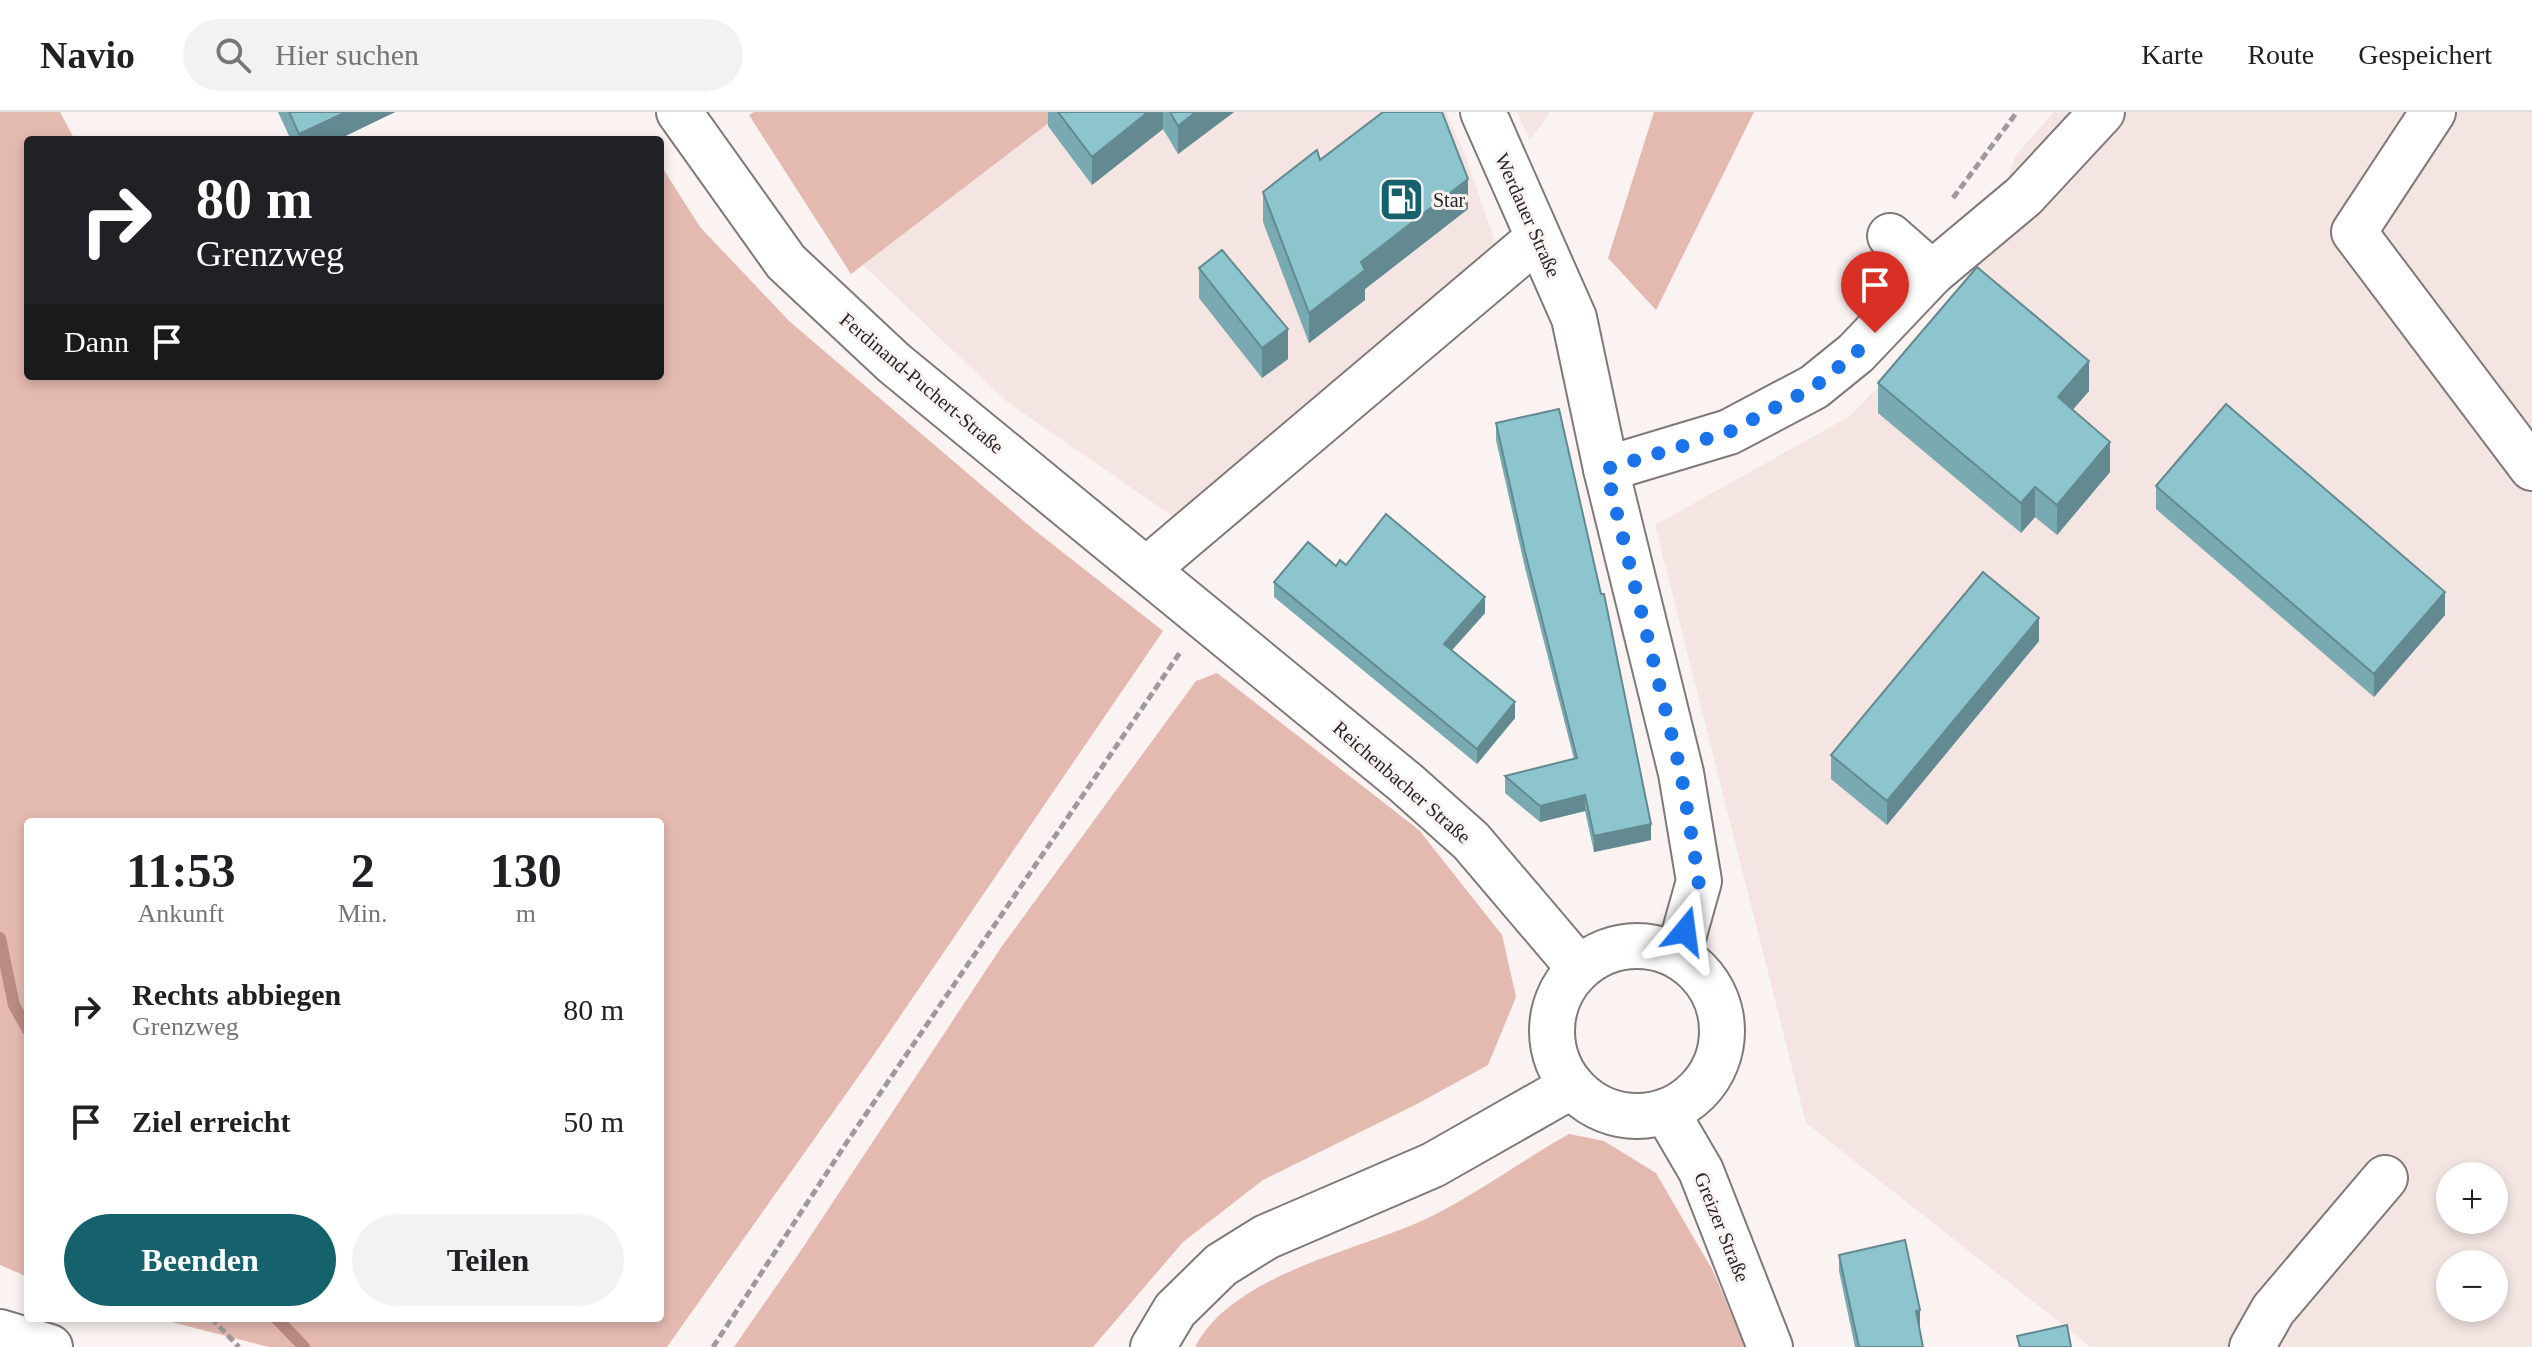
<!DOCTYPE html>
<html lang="de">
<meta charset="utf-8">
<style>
:root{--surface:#fff;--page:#f2f2f2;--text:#202124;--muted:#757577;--line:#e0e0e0;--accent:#15626d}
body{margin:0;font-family:Georgia,serif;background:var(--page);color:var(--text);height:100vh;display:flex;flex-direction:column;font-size:30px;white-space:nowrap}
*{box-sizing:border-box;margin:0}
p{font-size:26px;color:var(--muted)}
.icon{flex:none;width:44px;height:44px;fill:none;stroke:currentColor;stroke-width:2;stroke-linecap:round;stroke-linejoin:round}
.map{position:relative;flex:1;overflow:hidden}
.side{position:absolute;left:24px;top:706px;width:640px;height:504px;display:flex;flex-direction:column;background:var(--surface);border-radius:8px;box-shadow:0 4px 12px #0003}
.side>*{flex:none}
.hud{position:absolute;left:24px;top:24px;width:640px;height:244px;border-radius:8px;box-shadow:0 4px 12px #0003;background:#202124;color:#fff;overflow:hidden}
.controls{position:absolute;left:2436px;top:1050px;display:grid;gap:16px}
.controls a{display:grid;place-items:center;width:72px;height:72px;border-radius:50%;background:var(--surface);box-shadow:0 4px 12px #0003;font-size:40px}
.pin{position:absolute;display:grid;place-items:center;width:68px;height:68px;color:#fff;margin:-82px -34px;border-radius:50% 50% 50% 0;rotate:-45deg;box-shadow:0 0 8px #0007}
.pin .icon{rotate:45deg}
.me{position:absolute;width:88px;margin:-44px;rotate:16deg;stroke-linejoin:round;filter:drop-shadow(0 0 6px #0008)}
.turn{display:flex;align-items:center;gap:28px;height:168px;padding:0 40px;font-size:36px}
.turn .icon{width:104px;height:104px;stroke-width:2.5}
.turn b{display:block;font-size:56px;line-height:68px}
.then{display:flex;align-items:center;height:76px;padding:0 40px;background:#0003;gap:16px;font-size:30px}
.eta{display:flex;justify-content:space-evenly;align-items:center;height:136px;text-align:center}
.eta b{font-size:48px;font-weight:800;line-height:56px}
.cta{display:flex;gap:16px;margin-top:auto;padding:16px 40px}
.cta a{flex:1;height:92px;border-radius:48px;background:var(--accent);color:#fff;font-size:32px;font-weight:800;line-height:92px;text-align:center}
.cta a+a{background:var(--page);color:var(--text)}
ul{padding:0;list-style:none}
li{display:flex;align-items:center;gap:24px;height:112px;padding:0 40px}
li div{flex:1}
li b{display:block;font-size:30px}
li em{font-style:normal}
header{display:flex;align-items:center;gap:48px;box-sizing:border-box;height:112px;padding:0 40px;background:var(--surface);border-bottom:2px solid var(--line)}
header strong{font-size:38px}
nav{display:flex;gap:44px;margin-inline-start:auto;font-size:28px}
.search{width:560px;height:72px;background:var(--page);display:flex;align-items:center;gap:20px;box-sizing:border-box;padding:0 28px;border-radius:44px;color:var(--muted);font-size:30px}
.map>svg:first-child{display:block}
.built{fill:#f4e5e2;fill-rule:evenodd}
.green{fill:#e4b9b0}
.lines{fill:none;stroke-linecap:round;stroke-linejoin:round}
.stream{stroke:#b98b81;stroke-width:12}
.minor-casing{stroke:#7f7978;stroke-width:48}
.major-casing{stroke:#7f7978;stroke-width:48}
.path{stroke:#9f9a9a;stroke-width:5;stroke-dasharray:8 4;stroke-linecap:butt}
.minor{stroke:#fff;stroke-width:44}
.major{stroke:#fff;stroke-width:44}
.wall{fill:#79a9b1}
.shaded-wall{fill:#638a90}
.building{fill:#8dc5ce;stroke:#638a90;stroke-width:2}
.route{stroke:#1a73e8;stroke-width:14;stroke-dasharray:0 25.2}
.labels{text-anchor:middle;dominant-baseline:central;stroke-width:6;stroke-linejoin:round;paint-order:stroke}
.poi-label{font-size:20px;fill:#2a2727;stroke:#faf3f2;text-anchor:start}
.street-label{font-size:20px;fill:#2a2727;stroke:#faf3f2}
</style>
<header>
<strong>Navio</strong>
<div class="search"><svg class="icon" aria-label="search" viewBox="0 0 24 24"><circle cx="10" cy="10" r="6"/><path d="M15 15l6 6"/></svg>Hier suchen</div>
<nav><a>Karte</a><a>Route</a><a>Gespeichert</a></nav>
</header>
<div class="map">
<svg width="2532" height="1235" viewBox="0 0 2532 1235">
<rect width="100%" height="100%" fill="#faf3f2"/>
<g class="built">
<path d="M 1063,0 L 1446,0 L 1464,40 L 1497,135 L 1175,406 L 1006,289 L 863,153 Z"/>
<path d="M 1517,0 L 1550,0 L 1530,28 Z"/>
<path d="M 2054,0 L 2532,0 L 2532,1235 L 2091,1235 L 1806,1011 L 1655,413 L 1850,304 L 1966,184 L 2016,43 ZM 2450,1064 L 2494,1064 L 2494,1108 L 2450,1108 ZM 2450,1152 L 2494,1152 L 2494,1196 L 2450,1196 Z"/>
</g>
<g class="green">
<path d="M 0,0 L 60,0 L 75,28 L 28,28 L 28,264 L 660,264 L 660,52 L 700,115 L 789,209 L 1033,417 L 1163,519 L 875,941 L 667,1235 L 269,1235 L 156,1206 L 660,1206 L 660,710 L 28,710 L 28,1165 L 0,1153 Z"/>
<path d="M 754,0 L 1063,0 L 851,162 L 749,3 Z"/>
<path d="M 1654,0 L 1754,0 L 1656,198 L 1608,146 Z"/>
<path d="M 1217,561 L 1419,718 L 1502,823 L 1516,885 L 1488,953 L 1417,992 L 1263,1068 L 1183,1130 L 1093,1235 L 734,1235 L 800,1140 L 1002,834 L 1196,569 Z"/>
<path d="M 1569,1022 L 1604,1029 L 1656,1061 L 1713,1159 L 1745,1235 L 1195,1235 C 1234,1160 1361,1139 1432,1104 C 1479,1080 1523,1048 1569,1022 Z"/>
</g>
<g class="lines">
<g class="stream">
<path d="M 0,826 L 14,893 L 28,918"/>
<path d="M 276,1206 L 304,1235"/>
</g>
<defs>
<g id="minor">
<path d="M 679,0 L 786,150 L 894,251 L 1406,671 L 1471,729 L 1579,856"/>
<path d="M 2433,0 L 2354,120 L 2532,356"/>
<path d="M 1890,124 L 1932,161"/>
<path d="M 1606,357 L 1729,320 L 1814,275 L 1856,241 L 1932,161 L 2024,84 L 2102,0"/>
<path d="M 1147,457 L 1538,126"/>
<path d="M 2252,1235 L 2273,1198 L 2385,1066"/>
</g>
<g id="major">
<path d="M 1483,0 L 1574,206 L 1606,357 L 1681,661 L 1699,769 L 1678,844"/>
<circle cx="1637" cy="919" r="85"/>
<path d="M 1666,999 L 1701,1059 L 1770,1235"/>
<path d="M 0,1220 L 50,1235"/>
<path d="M 1153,1235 L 1175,1198 L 1221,1153 L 1266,1125 L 1433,1053 L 1572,974"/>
</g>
</defs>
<use href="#minor" class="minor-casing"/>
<use href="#major" class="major-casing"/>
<g class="path">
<path d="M 1953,86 L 2017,0"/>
<path d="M 211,1206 L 239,1235"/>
<path d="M 713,1235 L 847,1030 L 1181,539"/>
</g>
<use href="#minor" class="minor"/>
<use href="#major" class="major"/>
</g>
<g class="wall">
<path d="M 278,0 L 395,0 L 337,28 L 291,28 Z"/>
<path d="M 1048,0 L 1234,0 L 1178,42 L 1163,17 L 1092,73 L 1048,14 Z"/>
<path d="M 1320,48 L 1468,97 L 1365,177 L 1365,188 L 1309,231 L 1263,110 L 1263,80 Z"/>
<path d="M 1199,156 L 1288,247 L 1262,266 L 1199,186 Z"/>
<path d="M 1878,271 L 2089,279 L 2072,298 L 2110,360 L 2057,423 L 2035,405 L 2021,421 L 1878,301 Z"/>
<path d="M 1496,311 L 1651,728 L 1594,740 L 1585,699 L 1540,710 L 1505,681 L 1505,664 L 1574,647 L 1525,456 L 1496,328 Z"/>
<path d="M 2156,374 L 2445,503 L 2374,585 L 2156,397 Z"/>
<path d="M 1346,453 L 1485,501 L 1452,538 L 1515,606 L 1477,652 L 1274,485 L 1274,470 L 1336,454 Z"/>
<path d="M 2039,529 L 1887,713 L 1831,667 L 1831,643 Z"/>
<path d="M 1839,1143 L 1920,1215 L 1919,1215 L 1923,1235 L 1855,1235 L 1839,1159 Z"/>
</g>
<g class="shaded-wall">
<path d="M 346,0 L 395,0 L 337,28 L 299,28 L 299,22 Z"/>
<path d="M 1148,0 L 1163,0 L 1163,17 L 1092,73 L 1092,45 Z"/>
<path d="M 1196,0 L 1234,0 L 1178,42 L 1178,14 Z"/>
<path d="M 1468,67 L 1468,97 L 1365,177 L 1365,188 L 1309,231 L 1309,201 L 1361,150 Z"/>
<path d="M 1288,217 L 1288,247 L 1262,266 L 1262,236 Z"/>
<path d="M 2089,249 L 2089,279 L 2058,315 L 2058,285 Z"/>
<path d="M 2110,330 L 2110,360 L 2057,423 L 2057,393 Z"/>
<path d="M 2035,375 L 2035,405 L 2021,421 L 2021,391 Z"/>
<path d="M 2445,480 L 2445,503 L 2374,585 L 2374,562 Z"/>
<path d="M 1485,485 L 1485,501 L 1444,547 L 1444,532 Z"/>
<path d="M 2039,506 L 2039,529 L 1887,713 L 1887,689 Z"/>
<path d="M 1515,590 L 1515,606 L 1477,652 L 1477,637 Z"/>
<path d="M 1585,683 L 1585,699 L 1540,710 L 1540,694 Z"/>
<path d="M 1651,712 L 1651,728 L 1594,740 L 1594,724 Z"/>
<path d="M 1920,1198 L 1920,1215 L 1916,1216 L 1916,1199 Z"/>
</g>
<g class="building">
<path d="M 289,0 L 346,0 L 299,22 Z"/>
<path d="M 1058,0 L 1148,0 L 1092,45 Z"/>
<path d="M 1170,0 L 1196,0 L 1178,14 Z"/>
<path d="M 1383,0 L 1442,0 L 1468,67 L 1361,150 L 1365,158 L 1309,201 L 1263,80 L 1317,38 L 1320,48 Z"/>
<path d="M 1222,138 L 1288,217 L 1262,236 L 1199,156 Z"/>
<path d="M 1977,155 L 2089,249 L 2058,285 L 2110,330 L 2057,393 L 2035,375 L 2021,391 L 1878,271 Z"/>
<path d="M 2226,292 L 2445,480 L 2374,562 L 2156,374 Z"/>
<path d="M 1559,297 L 1601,482 L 1604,482 L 1651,712 L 1594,724 L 1585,683 L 1540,694 L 1505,664 L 1577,646 L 1525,440 L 1496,311 Z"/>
<path d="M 1386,402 L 1485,485 L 1444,532 L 1515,590 L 1477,637 L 1274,470 L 1308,430 L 1336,454 L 1340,448 L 1346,453 Z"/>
<path d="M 1983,460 L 2039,506 L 1887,689 L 1831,643 Z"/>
<path d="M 1905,1128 L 1920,1198 L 1916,1199 L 1923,1235 L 1859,1235 L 1839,1143 Z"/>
<path d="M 2067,1213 L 2071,1235 L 2020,1235 L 2017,1224 Z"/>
</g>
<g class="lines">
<path class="route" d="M 1685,819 L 1699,769 L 1681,661 L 1606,357 L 1729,320 L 1814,275 L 1856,241 L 1875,221"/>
</g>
<defs>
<symbol id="fuel-square" viewBox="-11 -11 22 22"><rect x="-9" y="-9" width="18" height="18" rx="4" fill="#15626d" stroke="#faf3f2"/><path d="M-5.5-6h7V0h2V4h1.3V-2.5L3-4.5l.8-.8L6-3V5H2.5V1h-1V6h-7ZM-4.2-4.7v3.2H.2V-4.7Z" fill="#fff"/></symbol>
</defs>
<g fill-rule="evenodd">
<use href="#fuel-square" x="1376" y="62" width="51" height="51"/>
</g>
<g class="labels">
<g class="poi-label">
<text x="1433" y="88">Star</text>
</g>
<g class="street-label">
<text transform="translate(1528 103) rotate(66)">Werdauer Straße</text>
<text transform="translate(922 271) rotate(40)">Ferdinand-Puchert-Straße</text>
<text transform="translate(1402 670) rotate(41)">Reichenbacher Straße</text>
<text transform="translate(1722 1115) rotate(68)">Greizer Straße</text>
</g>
</g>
</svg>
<div class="controls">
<a>+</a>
<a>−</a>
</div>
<div class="pin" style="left:1875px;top:221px;background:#d93025"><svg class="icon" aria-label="arrive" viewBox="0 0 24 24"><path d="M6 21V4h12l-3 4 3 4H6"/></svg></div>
<svg class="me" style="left:1685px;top:819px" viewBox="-20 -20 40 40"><path d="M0-17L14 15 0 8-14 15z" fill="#1a73e8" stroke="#fff" stroke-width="4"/></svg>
<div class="hud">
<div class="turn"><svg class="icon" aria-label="right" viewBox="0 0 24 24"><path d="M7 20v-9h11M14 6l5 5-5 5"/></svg><div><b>80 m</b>Grenzweg</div></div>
<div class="then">Dann<svg class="icon" aria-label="arrive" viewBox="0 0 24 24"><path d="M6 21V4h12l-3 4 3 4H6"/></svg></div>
</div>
<section class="side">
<div class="eta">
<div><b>11:53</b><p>Ankunft</p></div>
<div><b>2</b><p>Min.</p></div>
<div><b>130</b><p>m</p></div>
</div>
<ul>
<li><svg class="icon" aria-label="right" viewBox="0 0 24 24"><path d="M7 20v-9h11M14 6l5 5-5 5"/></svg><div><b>Rechts abbiegen</b><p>Grenzweg</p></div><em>80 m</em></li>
<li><svg class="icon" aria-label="arrive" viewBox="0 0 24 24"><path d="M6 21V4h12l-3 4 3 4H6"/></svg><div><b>Ziel erreicht</b></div><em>50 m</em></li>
</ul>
<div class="cta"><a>Beenden</a><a>Teilen</a></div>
</section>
</div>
